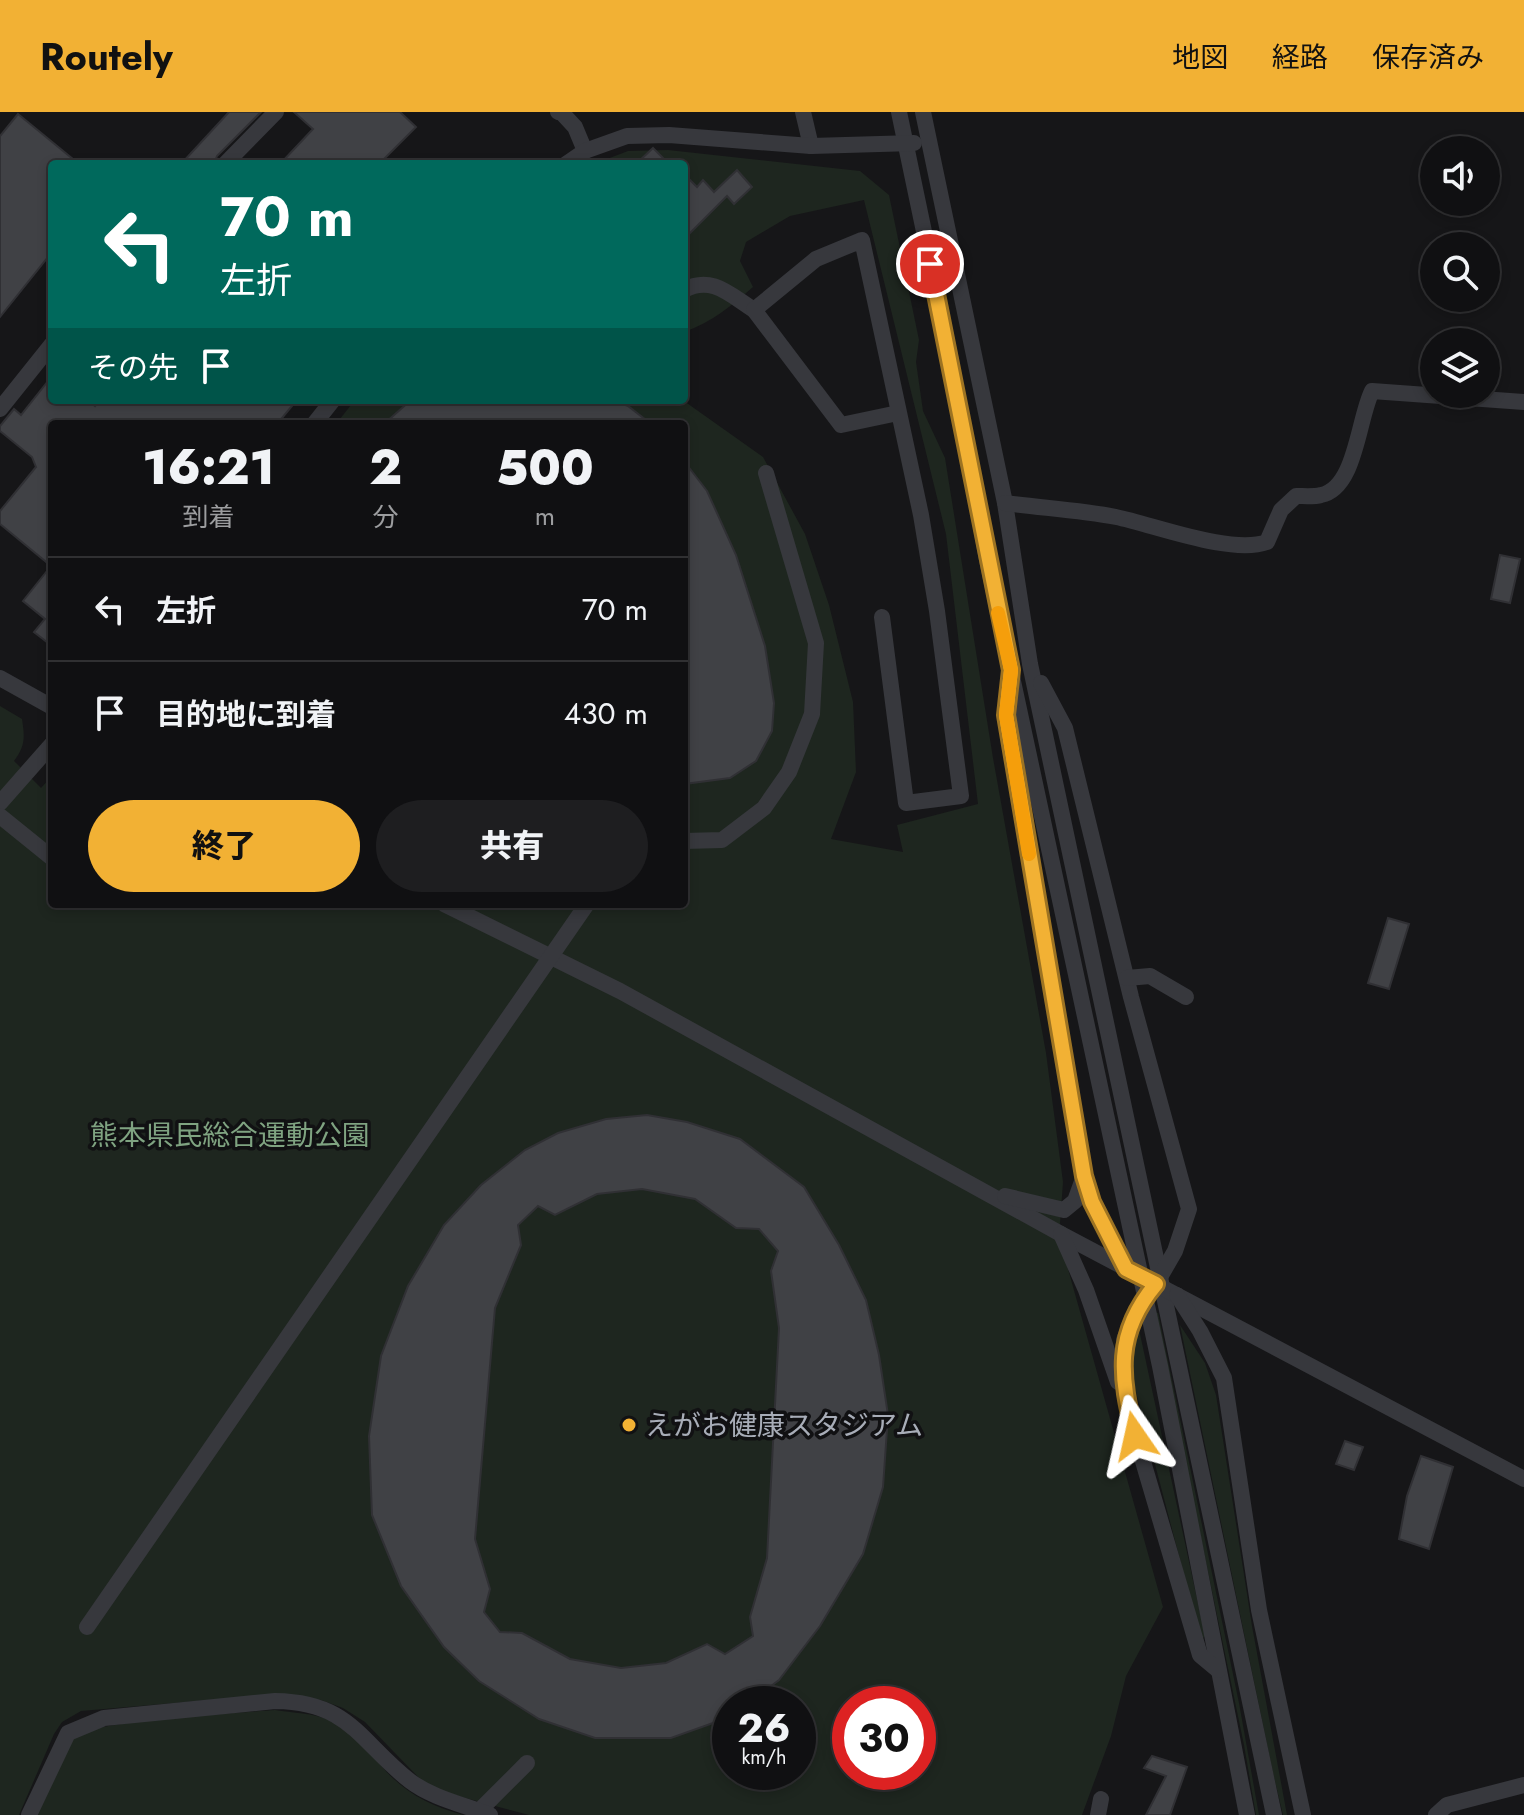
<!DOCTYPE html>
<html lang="ja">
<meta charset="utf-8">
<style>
:root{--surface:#101012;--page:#1e1e20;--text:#f1f3f6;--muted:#9c9d9f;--line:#303032;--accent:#f2b134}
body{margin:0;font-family:Jost,"Noto Sans JP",sans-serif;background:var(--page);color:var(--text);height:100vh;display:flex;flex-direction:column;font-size:30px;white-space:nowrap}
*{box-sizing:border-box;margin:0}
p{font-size:26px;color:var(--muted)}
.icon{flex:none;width:44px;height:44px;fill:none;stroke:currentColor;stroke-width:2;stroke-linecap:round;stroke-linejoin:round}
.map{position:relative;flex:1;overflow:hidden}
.side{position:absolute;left:48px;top:308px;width:640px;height:488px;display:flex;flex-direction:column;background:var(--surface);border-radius:8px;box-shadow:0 4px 12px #0003,0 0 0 2px var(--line)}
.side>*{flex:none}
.top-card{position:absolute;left:48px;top:48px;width:640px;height:244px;border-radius:8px;box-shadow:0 4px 12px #0003,0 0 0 2px var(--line);background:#00695c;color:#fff;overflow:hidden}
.controls{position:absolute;left:1420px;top:24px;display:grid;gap:16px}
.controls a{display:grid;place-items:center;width:80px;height:80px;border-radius:50%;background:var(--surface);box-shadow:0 4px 12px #0003,0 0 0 2px var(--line);font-size:40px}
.speed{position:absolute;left:712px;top:1574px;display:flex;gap:16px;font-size:40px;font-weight:700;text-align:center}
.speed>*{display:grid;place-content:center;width:104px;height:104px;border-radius:50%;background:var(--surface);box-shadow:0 4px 12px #0003,0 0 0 2px var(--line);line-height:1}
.speed small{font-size:20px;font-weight:400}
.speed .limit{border:12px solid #d22;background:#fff;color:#111}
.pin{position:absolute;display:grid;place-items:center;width:68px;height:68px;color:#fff;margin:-34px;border:4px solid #fff;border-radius:50%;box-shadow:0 2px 8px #0007}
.me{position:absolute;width:88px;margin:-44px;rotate:349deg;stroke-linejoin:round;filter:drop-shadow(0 0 6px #0008)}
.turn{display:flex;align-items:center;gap:28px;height:168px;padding:0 40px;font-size:36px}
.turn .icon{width:104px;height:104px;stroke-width:2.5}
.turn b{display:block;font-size:56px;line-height:68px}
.then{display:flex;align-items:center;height:76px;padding:0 40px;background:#0003;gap:16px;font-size:30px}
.eta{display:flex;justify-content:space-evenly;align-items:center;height:136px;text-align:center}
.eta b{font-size:48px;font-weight:800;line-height:56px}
.action{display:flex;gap:16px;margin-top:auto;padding:16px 40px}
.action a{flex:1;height:92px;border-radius:48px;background:var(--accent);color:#111;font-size:32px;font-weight:800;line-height:92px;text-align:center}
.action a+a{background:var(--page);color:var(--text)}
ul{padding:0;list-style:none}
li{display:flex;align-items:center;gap:24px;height:104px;padding:0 40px;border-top:2px solid var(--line)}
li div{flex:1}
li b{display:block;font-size:30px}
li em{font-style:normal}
header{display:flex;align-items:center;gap:48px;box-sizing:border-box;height:112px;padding:0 40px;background:var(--accent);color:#111}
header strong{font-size:38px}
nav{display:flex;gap:44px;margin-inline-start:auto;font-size:28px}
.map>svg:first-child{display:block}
.green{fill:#1e261f;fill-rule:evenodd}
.building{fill:#404145;stroke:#303034;stroke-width:2;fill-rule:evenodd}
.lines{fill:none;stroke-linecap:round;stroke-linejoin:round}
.minor{stroke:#37383d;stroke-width:16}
.route-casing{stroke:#9d7322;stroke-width:20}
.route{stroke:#f2b134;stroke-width:14}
.slow{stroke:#f59e0b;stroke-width:14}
.poi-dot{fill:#f2b134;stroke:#111113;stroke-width:3}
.labels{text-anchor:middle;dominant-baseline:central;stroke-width:7;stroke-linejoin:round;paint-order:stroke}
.park-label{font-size:28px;fill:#7fa381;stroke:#111113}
.poi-label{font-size:28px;fill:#a8adb8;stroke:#111113;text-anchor:start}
</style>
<header>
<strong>Routely</strong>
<nav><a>地図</a><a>経路</a><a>保存済み</a></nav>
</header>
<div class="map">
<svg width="1524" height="1703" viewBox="0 0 1524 1703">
<rect width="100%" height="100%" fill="#161618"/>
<g class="green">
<path d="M 668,38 L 860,59 L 889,83 L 919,228 L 916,250 L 923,299 L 945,346 L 993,646 L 1046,941 L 1063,1070 L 1059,1125 L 1163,1495 L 1126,1564 L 1111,1624 L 1082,1703 L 529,1703 L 443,1680 L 422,1669 L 365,1610 L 343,1596 L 321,1588 L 278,1582 L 81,1599 L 62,1610 L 54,1622 L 19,1703 L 0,1703 L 0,594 L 22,607 C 25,626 25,634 14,649 L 41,676 L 52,664 L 52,792 L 684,792 L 684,672 L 730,666 L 756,649 L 772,619 L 774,591 L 765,534 L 736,443 L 707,379 L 684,349 L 684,312 L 651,312 L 628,294 L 613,288 L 684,289 L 763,345 L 805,422 L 829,493 L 853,590 L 856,660 L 831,727 L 903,740 L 897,713 L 978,692 L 946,422 L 864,88 L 790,104 L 746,130 L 740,149 L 753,175 C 731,194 712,210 684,220 L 684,52 L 594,52 L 628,39 ZM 730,1592 L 798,1592 L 798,1660 L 730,1660 ZM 850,1592 L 918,1592 L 918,1660 L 850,1660 Z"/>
<path d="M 355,288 L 411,288 L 384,312 L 336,312 Z"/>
<path d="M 1154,1200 L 1158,1201 L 1239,1591 L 1259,1703 L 1256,1703 L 1244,1633 Z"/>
<path d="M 1137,1208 L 1205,1524 L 1203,1526 L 1200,1524 L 1129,1253 L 1128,1235 Z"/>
<path d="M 1180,1213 L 1205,1251 L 1216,1283 L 1252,1514 L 1287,1703 L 1283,1703 L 1273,1661 Z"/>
<path d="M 275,1598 C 292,1601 314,1601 329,1608 C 351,1619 365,1635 380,1652 C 401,1679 430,1694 463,1703 L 36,1703 L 74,1625 C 93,1608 240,1601 275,1598 Z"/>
</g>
<g class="building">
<path d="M 229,0 L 261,0 L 217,44 L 214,52 L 181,52 Z"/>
<path d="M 294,0 L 400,0 L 416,15 L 379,52 L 280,52 L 313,17 Z"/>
<path d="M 18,2 L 79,52 L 52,52 L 52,140 L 0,205 L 0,24 Z"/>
<path d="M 653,36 L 669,52 L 636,52 Z"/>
<path d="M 737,58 L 752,75 L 734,92 L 727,84 L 684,127 L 684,62 L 697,75 L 703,68 L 714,80 Z"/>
<path d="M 52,264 L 52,288 L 88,288 L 95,294 L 100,288 L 297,288 L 277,312 L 52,312 L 52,534 L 34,520 L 45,507 L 23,489 L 51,454 L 0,412 L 0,399 L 36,355 L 32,345 L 0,319 L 0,314 L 14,297 L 21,303 Z"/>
<path d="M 411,288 L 613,288 L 628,294 L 651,312 L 384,312 Z"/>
<path d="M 684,349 L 707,379 L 736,443 L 765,534 L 774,591 L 772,619 L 756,649 L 730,666 L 684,672 Z"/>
<path d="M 1500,443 L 1520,447 L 1510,491 L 1491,487 Z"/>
<path d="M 1388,806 L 1409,812 L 1389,877 L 1368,871 Z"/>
<path d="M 647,1003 L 687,1010 L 740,1027 L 804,1075 L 839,1133 L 866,1188 L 879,1243 L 888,1303 L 883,1375 L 863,1442 L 820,1514 L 779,1568 L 747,1592 L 730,1592 L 730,1605 L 671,1626 L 595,1626 L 539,1607 L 479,1569 L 444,1535 L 401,1474 L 372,1403 L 369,1324 L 381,1244 L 408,1174 L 444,1113 L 481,1073 L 525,1038 L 558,1021 L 606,1007 ZM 642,1077 L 695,1087 L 736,1116 L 759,1117 L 778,1139 L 771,1159 L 779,1216 L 767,1446 L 750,1505 L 753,1524 L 725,1542 L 707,1532 L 666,1551 L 621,1556 L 570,1547 L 522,1521 L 500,1520 L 484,1500 L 490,1477 L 475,1427 L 495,1196 L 521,1133 L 518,1113 L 538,1094 L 555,1103 L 597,1082 Z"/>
<path d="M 1345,1329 L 1363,1335 L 1354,1358 L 1336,1352 Z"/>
<path d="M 1421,1344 L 1453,1355 L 1429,1437 L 1399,1427 L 1407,1384 Z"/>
<path d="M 1152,1644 L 1187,1655 L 1170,1703 L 1146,1703 L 1166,1664 L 1144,1656 Z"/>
</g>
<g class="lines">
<g class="minor">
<path d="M 558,0 L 562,1 L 575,15 L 585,39"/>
<path d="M 803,0 L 811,34"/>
<path d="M 899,0 L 950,244 L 987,448 L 1160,1254 L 1247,1703"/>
<path d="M 923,0 L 1005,391 L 1030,552 L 1274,1703"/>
<path d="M 225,52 L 276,0"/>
<path d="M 566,52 L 585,39 L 627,24 L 669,23 L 811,34 L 914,31"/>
<path d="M 684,178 C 712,163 730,183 754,198"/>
<path d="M 0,297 L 52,232"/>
<path d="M 314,312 L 333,288"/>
<path d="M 1005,391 C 1042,396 1080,398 1116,405 C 1155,413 1231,443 1267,430 L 1281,398 L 1296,384 C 1304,384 1314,385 1321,383 C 1356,376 1358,307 1372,279 L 1524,290"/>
<path d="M 882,505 L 906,691 L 961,684 L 937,499 L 921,403 L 862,128 L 816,147 L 754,198 L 841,313 L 898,301"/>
<path d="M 0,566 L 52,595"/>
<path d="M 1041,571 L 1065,616 L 1131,885 L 1189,1097 L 1175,1139 L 1156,1172 L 1136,1198 L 1124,1228 L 1123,1250 L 1130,1303"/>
<path d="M 0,691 L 52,632"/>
<path d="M 0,704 L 52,746"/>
<path d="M 684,729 L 722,728 L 764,696 L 789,660 L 812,602 L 816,531 L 766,361"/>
<path d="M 444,792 L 620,879 L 1061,1122 L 1524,1367"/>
<path d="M 1127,866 L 1150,864 L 1186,885"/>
<path d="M 1084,1064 L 1092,1090 L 1126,1157"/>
<path d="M 1005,1084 L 1064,1098 L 1075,1089 L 1084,1064 L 1006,603 L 1009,576"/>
<path d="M 1061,1122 L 1086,1178 L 1118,1270"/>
<path d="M 1177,1183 L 1200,1219 L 1224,1266 L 1259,1498 L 1303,1703"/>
<path d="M 1127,1295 L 1200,1543 L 1218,1558"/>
<path d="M 87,1515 L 587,792"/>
<path d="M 479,1699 L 527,1651"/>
<path d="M 29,1703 L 68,1621 L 104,1606 L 275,1589 C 350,1590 359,1629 410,1669 C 432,1686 465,1693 490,1703"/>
<path d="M 1098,1703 L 1101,1687"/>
<path d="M 1436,1703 L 1447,1693 L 1524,1673"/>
</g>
</g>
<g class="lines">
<defs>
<path id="route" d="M 930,152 L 1011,558 L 1006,603 L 1084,1064 L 1092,1090 L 1126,1157 L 1156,1172 C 1114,1222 1120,1264 1135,1324"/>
</defs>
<use href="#route" class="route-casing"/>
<use href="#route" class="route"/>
<path class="slow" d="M 998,501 L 1011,558 L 1006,603 L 1029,742"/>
</g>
<circle class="poi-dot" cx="629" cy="1313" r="8"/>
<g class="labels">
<g class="park-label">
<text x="230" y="1023">熊本県民総合運動公園</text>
</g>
<g class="poi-label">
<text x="645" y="1313">えがお健康スタジアム</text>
</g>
</g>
</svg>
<div class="controls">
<a><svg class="icon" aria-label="sound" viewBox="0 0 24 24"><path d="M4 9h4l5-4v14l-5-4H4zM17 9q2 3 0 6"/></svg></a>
<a><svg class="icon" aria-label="search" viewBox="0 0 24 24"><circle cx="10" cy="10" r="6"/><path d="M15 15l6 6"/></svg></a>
<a><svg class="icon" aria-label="layers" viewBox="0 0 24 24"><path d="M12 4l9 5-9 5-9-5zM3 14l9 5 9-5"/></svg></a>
</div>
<div class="speed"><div>26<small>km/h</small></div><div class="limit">30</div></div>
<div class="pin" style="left:930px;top:152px;background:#d93025"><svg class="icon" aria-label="arrive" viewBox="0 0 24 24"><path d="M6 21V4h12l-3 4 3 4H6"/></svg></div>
<svg class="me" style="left:1135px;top:1324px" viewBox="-20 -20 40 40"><path d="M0-17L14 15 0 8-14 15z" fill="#f2b134" stroke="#fff" stroke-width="4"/></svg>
<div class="top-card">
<div class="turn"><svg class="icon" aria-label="left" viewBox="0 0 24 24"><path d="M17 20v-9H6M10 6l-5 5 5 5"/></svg><div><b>70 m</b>左折</div></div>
<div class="then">その先<svg class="icon" aria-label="arrive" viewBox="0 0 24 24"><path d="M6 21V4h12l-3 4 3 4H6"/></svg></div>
</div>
<section class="side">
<div class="eta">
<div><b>16:21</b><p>到着</p></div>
<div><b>2</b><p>分</p></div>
<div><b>500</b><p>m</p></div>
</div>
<ul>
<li><svg class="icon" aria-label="left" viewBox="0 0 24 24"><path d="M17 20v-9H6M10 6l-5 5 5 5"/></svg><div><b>左折</b></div><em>70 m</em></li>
<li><svg class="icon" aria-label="arrive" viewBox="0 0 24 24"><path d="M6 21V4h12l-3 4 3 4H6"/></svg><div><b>目的地に到着</b></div><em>430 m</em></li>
</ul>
<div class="action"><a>終了</a><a>共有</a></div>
</section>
</div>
